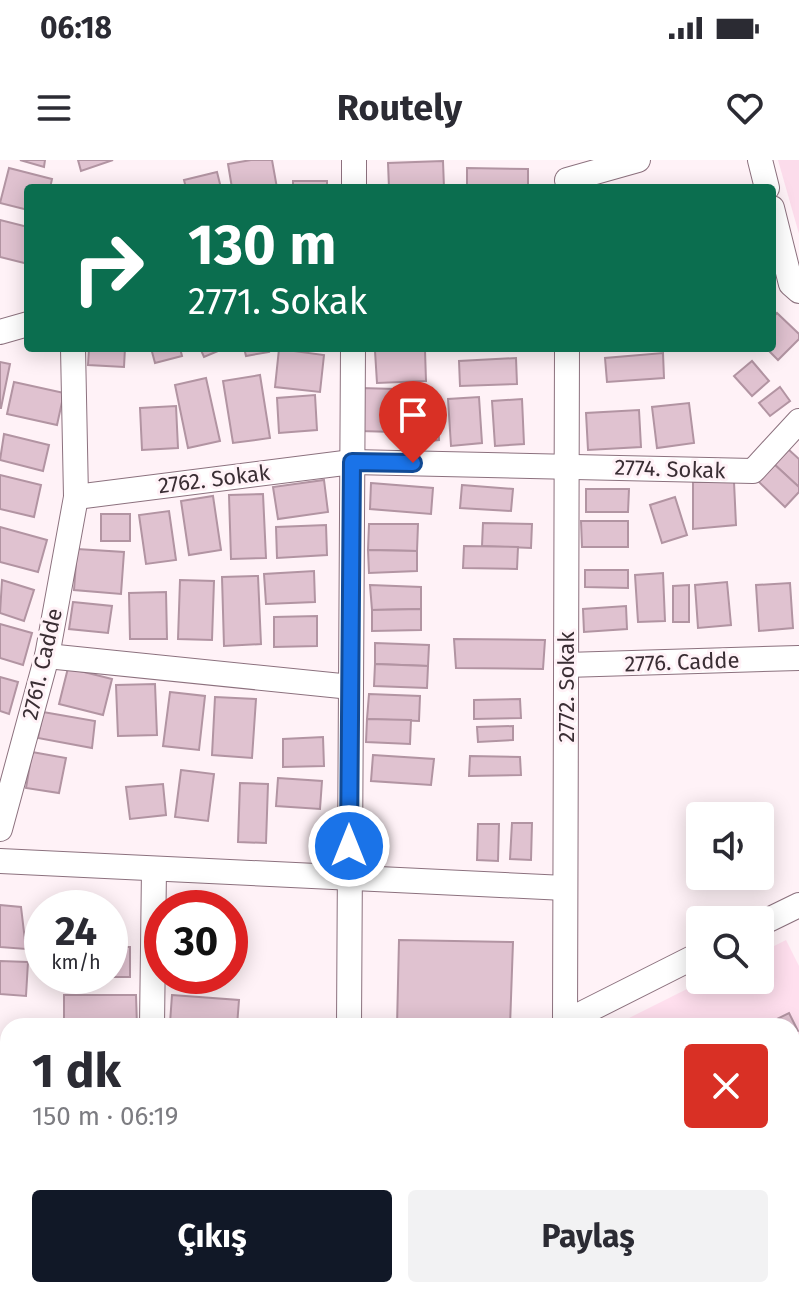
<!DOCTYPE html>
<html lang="tr">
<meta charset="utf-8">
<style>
:root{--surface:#fff;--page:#f2f2f3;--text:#2b2b33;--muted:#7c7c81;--accent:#111827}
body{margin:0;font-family:"Fira Sans",sans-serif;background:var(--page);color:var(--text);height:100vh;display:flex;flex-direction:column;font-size:30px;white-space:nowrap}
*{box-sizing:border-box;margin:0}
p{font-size:26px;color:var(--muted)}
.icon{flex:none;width:44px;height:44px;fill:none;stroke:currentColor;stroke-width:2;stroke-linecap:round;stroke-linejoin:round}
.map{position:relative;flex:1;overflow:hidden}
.details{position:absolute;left:0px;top:858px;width:800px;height:280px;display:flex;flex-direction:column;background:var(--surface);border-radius:24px 24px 0 0;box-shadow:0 4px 20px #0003}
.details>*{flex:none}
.hud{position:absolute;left:24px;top:24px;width:752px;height:168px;border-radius:8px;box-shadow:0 4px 20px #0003;background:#0b6e4f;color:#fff;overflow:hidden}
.buttons{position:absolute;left:686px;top:642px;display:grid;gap:16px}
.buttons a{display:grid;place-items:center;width:88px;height:88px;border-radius:8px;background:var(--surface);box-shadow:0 4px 20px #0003;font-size:40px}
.speed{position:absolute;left:24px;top:730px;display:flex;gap:16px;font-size:40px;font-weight:700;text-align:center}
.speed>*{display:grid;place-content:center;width:104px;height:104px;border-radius:50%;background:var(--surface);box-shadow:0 4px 20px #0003;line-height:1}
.speed small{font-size:20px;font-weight:400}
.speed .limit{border:12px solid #d22;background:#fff;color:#111}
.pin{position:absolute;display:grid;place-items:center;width:68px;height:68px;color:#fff;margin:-82px -34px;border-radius:50% 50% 50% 0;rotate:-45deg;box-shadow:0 0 8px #0007}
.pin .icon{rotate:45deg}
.me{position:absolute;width:88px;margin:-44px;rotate:0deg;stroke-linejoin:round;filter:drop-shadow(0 0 6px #0008)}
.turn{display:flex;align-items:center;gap:28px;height:168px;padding:0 32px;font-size:36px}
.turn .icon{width:104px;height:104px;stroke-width:2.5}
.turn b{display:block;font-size:56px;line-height:68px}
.round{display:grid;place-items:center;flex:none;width:84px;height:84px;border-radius:8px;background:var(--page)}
.headline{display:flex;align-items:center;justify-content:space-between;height:136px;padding:0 32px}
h1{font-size:48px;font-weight:700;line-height:60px}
.action{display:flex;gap:16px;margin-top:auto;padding:16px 32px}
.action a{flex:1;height:92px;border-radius:8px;background:var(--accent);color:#fff;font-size:32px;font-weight:700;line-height:92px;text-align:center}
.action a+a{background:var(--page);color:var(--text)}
.status{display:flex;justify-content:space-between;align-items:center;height:56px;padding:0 40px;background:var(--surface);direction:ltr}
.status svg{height:22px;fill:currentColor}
header{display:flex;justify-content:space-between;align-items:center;height:104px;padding:0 32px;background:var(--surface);font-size:36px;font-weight:700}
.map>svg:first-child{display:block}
.built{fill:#ffdfee}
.green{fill:#fcdceb}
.building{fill:#e0c2d0;stroke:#b294a2;stroke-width:2}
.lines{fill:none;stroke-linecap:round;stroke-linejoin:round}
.minor-casing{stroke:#8c717e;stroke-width:26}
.major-casing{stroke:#8c717e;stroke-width:34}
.minor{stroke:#fff;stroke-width:24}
.major{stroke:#fff;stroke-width:32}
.route-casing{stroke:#114b97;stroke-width:20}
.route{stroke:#1a73e8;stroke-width:14}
.labels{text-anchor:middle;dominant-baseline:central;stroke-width:6;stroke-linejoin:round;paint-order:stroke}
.street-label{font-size:22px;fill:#3a2e34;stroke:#fff2f7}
</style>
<div class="status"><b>06:18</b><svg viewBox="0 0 49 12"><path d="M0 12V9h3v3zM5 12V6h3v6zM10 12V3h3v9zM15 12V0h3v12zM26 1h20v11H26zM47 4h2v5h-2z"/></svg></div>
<header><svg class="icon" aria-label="menu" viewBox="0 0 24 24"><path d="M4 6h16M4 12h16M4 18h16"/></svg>Routely<svg class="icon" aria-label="heart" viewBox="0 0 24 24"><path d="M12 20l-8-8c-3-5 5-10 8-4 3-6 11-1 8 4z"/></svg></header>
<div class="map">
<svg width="799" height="1138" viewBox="0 0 799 1138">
<rect width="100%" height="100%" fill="#fff2f7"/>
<path class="built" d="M 786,780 L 799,806 L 799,938 L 792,942 L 792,866 L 613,866 L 705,820 L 760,820 L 760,793 Z"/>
<path class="green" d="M 778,0 L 799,0 L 799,74 Z"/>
<g class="building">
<path d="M 20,0 L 45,0 L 44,7 Z"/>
<path d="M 78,0 L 113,0 L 81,11 Z"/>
<path d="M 251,0 L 272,0 L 277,28 L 232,28 L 228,4 Z"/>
<path d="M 443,1 L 444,28 L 389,28 L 388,3 Z"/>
<path d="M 9,8 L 52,19 L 50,28 L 28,28 L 28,50 L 0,43 Z"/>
<path d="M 467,8 L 528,9 L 528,28 L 467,28 Z"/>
<path d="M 217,12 L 221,28 L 186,28 L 184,20 Z"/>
<rect x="293" y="21" width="34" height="7"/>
<path d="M 0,60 L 28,67 L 28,104 L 0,97 Z"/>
<path d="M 777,153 L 799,174 L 799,179 L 778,200 L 766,188 L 772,188 L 772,158 Z"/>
<path d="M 89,188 L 125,188 L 124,207 L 88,205 Z"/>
<path d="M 151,188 L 180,188 L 182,196 L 155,203 Z"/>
<path d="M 200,188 L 225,188 L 204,197 Z"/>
<path d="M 244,188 L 268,188 L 269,192 L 246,196 Z"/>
<path d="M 279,189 L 324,195 L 320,232 L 275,227 Z"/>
<path d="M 425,190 L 426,221 L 377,223 L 375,191 Z"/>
<path d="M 663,193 L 664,218 L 607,222 L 605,198 Z"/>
<path d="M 516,198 L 517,224 L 460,226 L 459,201 Z"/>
<path d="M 752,201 L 769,221 L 752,236 L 734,216 Z"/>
<path d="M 0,202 L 10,204 L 1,248 L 0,248 Z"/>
<path d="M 260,215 L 270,278 L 233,283 L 223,221 Z"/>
<path d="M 206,218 L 220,281 L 188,288 L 175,225 Z"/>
<path d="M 14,222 L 64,233 L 57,265 L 7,254 Z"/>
<path d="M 780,227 L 790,241 L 770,256 L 759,243 Z"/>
<path d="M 361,228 L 395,229 L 394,272 L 360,271 Z"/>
<path d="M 315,235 L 317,270 L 279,273 L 277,238 Z"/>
<path d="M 479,237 L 482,283 L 451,286 L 448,239 Z"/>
<path d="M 437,239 L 439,280 L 409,283 L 407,241 Z"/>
<path d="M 522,239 L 524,284 L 495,286 L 492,241 Z"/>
<path d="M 689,243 L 694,283 L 657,288 L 652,247 Z"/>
<path d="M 176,246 L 178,288 L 142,290 L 140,248 Z"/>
<path d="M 639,250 L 641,287 L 588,290 L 586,253 Z"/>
<path d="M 4,274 L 49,285 L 43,311 L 0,300 Z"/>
<path d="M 788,289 L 799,299 L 799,327 L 774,304 Z"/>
<path d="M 774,304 L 799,327 L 799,332 L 785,347 L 758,321 Z"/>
<path d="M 0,315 L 41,325 L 34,357 L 0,349 Z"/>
<path d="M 324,320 L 328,352 L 278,359 L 273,327 Z"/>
<path d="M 693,322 L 734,322 L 736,365 L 693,369 Z"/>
<path d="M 371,323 L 433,328 L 431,354 L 370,349 Z"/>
<path d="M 462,325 L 513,329 L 511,351 L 460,348 Z"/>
<path d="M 586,329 L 629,329 L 628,352 L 586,352 Z"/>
<path d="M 263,334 L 266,398 L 231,399 L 229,335 Z"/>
<path d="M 213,336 L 221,390 L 189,395 L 181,341 Z"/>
<path d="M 675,337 L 687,375 L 662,383 L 650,345 Z"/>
<path d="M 169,351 L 176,400 L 146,404 L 139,355 Z"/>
<rect x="101" y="354" width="29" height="27"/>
<path d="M 581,361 L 628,361 L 628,387 L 582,387 Z"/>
<path d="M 483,363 L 532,364 L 531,388 L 482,386 Z"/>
<path d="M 369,364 L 418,364 L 417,391 L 368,390 Z"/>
<path d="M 326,365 L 327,395 L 277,398 L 276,367 Z"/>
<path d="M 0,367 L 47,380 L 38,412 L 0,402 Z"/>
<path d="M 464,386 L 518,387 L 517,409 L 463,408 Z"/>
<path d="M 77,389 L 124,392 L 121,434 L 74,430 Z"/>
<path d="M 368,390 L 417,391 L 417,411 L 369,413 Z"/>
<path d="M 585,410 L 628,410 L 628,428 L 585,427 Z"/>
<path d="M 314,411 L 315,442 L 266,444 L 264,414 Z"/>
<path d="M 663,413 L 665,461 L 638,462 L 635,415 Z"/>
<path d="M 258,416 L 261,484 L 224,486 L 222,417 Z"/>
<path d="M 2,420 L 34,430 L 24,461 L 0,453 Z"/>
<path d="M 180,420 L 214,421 L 212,480 L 178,479 Z"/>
<path d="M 727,422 L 731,465 L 698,468 L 695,425 Z"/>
<path d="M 790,423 L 793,468 L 759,471 L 756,425 Z"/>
<path d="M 370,425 L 421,427 L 421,449 L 372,450 Z"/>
<path d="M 689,425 L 689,462 L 673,462 L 673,426 Z"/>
<path d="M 166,432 L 167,479 L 130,479 L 129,433 Z"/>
<path d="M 73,442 L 112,446 L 108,473 L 69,469 Z"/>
<path d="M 626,446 L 627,469 L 584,472 L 583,449 Z"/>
<path d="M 421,449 L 421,470 L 372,471 L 372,450 Z"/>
<path d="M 317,456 L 317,486 L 274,487 L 274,457 Z"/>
<path d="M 0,464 L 32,473 L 23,505 L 0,498 Z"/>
<path d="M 454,479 L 545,480 L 543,509 L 456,508 Z"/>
<path d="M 375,483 L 429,485 L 428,506 L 375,504 Z"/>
<path d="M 375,504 L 428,506 L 427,528 L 374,526 Z"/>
<path d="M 68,508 L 112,519 L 103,555 L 59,544 Z"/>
<path d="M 0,517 L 18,522 L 9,554 L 0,551 Z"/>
<path d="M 155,524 L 157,575 L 118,576 L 116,525 Z"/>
<path d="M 170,532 L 205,536 L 199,590 L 163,586 Z"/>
<path d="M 369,534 L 420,536 L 419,561 L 367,559 Z"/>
<path d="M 215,537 L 256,539 L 252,598 L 212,595 Z"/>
<path d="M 520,539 L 521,558 L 474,559 L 474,540 Z"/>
<path d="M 43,552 L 95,561 L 92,588 L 38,578 Z"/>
<path d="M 367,559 L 411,560 L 410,584 L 366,582 Z"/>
<path d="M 513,566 L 513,580 L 478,582 L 477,567 Z"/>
<path d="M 323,577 L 324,606 L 283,607 L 283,579 Z"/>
<path d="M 32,592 L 66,598 L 59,633 L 26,628 Z"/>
<path d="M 373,595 L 434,599 L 431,625 L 371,621 Z"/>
<path d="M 470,596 L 520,597 L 521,615 L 469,616 Z"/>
<path d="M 181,610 L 214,614 L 208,661 L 175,657 Z"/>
<path d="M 278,618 L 322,621 L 320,649 L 276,646 Z"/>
<path d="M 240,623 L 268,624 L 266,683 L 238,682 Z"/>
<path d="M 163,624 L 166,655 L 130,659 L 126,627 Z"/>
<path d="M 512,663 L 532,663 L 531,700 L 510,699 Z"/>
<path d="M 478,664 L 499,664 L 498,701 L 477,700 Z"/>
<path d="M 0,745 L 21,747 L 26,789 L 0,787 Z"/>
<path d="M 399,780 L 513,782 L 510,866 L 397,866 Z"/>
<path d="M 110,787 L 130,787 L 130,817 L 57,817 L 110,816 Z"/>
<path d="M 0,801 L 28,802 L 26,836 L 0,834 Z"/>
<path d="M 64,835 L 136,835 L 137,866 L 64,866 Z"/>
<path d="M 172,835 L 239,840 L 237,866 L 170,863 Z"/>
<path d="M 789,853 L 798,871 L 792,874 L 792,866 L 763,866 Z"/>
<path d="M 799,885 L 799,908 L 792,911 L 792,888 Z"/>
<path d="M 0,897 L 3,897 L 5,923 L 0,923 Z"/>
<path d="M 3,957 L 8,957 L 8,995 L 1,995 Z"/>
<rect x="0" y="1032" width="6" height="29"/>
<path d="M 792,1042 L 799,1044 L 799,1078 L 792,1076 Z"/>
<path d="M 0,1079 L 3,1079 L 5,1108 L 0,1108 Z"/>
<path d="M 0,1125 L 8,1125 L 8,1130 L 45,1130 L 45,1138 L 0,1138 Z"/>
<path d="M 81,1130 L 107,1130 L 85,1138 Z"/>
<rect x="181" y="1130" width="34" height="8"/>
<path d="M 575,1130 L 611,1130 L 614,1138 L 578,1138 Z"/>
<path d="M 619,1130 L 653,1130 L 655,1134 L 647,1138 L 623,1138 Z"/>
</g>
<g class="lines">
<defs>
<g id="minor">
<path d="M 354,0 L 354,28"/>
<path d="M 760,0 L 767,28"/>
<path d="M 567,20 L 638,0"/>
<path d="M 772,48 L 791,124 L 799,131"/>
<path d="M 0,172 L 28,164"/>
<path d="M 76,337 L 352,302 L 753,311 L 799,261"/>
<path d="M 47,496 L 351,527"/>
<path d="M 566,505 L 799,498"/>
<path d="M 0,669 L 47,496 L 76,337 L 73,188"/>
<path d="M 0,701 L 565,728"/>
<path d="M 760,764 L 799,745"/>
<path d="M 565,862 L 700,794"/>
<path d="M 152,866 L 154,709"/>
<path d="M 349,866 L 353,188"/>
<path d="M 565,866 L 567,188"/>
<path d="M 0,1020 L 8,1021"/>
<path d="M 540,1130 L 541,1138"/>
<path d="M 148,1138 L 148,1130"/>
<path d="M 348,1138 L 348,1130"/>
</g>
<g id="major">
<path d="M 792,965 L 799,961"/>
<path d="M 416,1138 L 434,1130"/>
</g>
</defs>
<use href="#minor" class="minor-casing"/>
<use href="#major" class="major-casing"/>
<use href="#minor" class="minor"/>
<use href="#major" class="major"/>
</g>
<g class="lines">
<defs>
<path id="route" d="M 349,686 L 352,302 L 413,303"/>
</defs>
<use href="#route" class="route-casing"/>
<use href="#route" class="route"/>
</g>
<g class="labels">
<g class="street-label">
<text transform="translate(670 309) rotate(2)">2774. Sokak</text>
<text transform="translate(214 319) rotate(-7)">2762. Sokak</text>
<text transform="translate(682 502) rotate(-2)">2776. Cadde</text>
<text transform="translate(42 504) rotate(-77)">2761. Cadde</text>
<text transform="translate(566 527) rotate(-90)">2772. Sokak</text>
</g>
</g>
</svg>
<div class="buttons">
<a><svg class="icon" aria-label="sound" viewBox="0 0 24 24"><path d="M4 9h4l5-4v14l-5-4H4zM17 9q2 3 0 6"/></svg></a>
<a><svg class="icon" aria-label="search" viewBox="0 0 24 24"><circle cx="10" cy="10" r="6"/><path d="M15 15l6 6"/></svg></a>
</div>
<div class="speed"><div>24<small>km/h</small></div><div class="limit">30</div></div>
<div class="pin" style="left:413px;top:303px;background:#d93025"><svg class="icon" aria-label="arrive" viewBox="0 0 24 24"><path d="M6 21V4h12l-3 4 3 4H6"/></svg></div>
<svg class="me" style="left:349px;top:686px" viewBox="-20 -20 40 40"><circle r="17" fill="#1a73e8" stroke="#fff" stroke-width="3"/><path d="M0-11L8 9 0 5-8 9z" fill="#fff"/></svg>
<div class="hud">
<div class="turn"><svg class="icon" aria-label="right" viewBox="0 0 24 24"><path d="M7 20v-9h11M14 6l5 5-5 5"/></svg><div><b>130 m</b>2771. Sokak</div></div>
</div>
<section class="details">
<div class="headline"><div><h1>1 dk</h1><p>150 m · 06:19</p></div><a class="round" style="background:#d93025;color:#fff"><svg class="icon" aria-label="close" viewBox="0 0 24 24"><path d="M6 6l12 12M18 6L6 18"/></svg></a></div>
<div class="action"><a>Çıkış</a><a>Paylaş</a></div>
</section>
</div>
